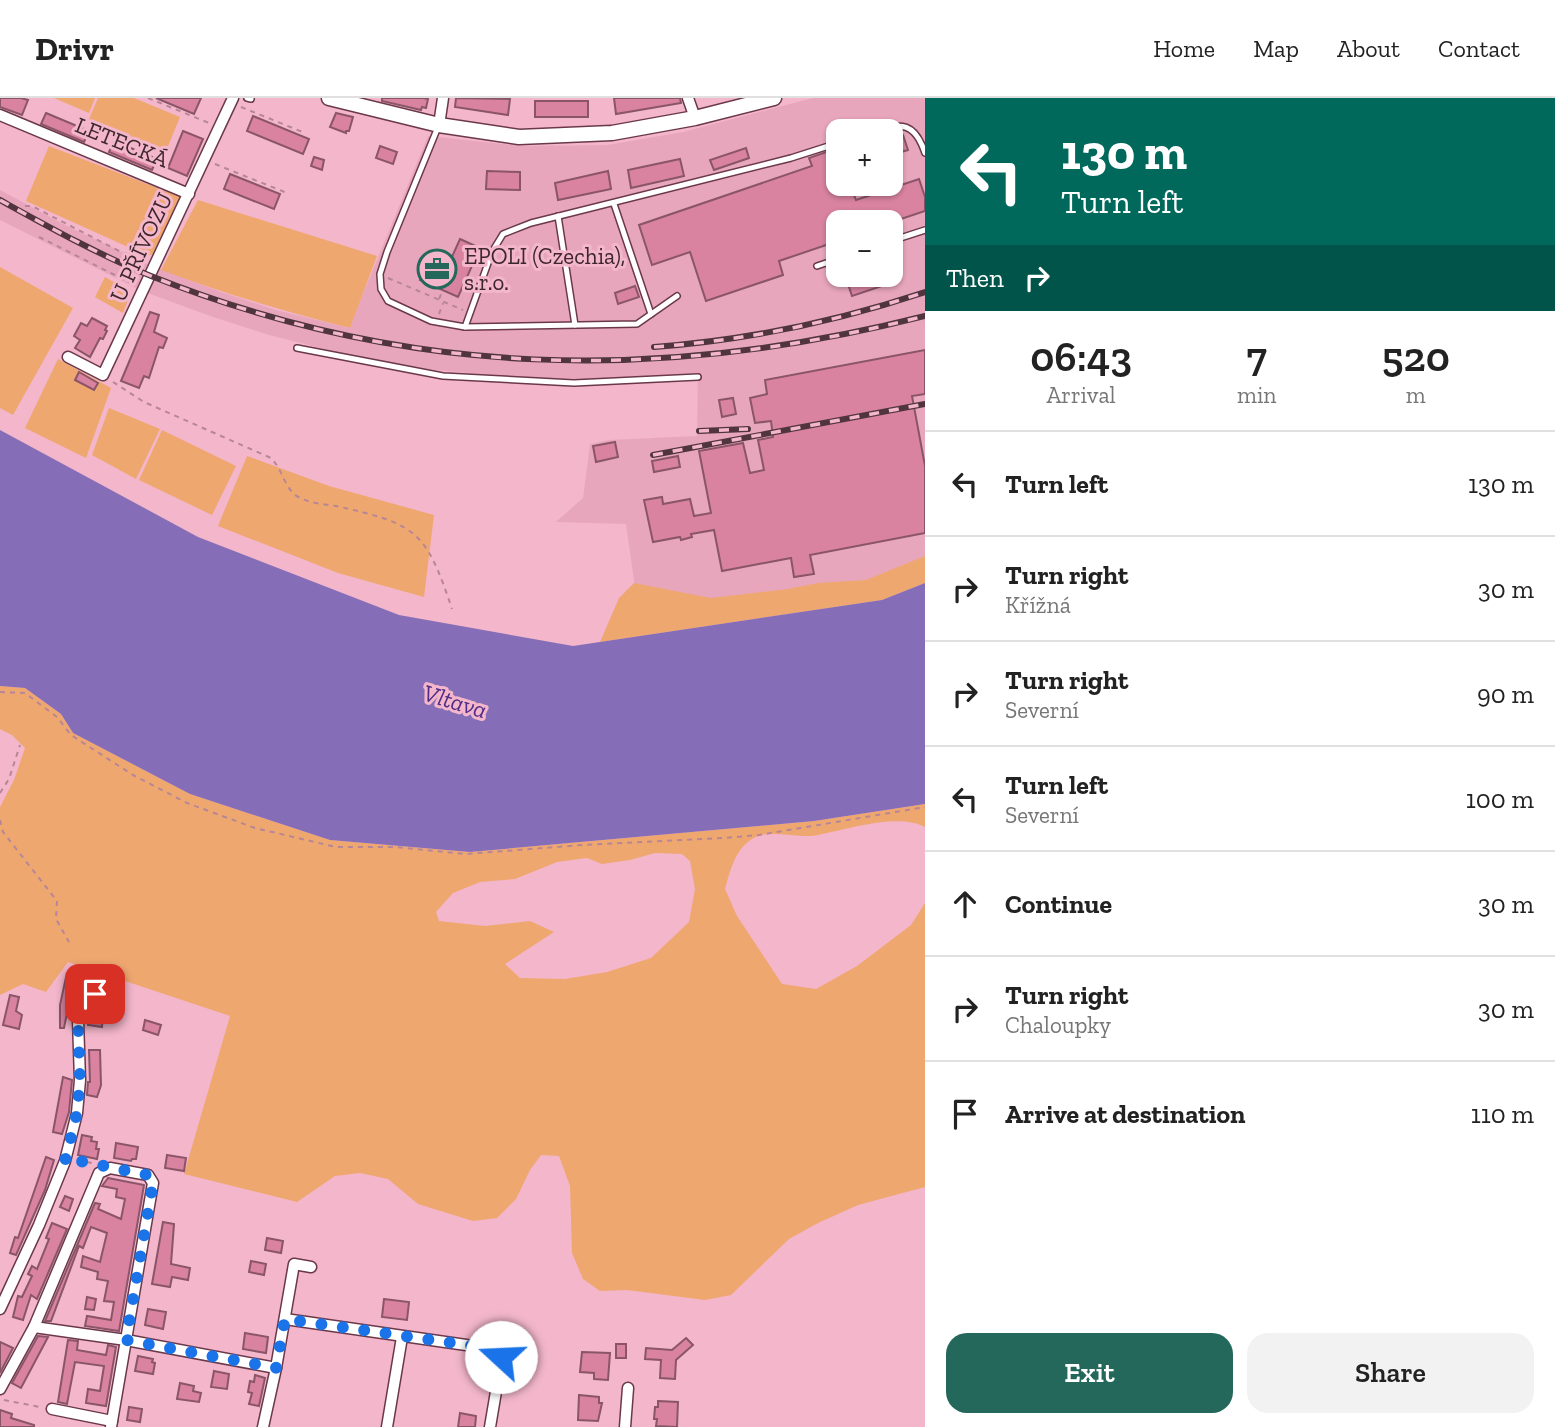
<!DOCTYPE html>
<meta charset="utf-8">
<style>
:root{--surface:#fff;--page:#f2f2f2;--text:#222;--muted:#767676;--line:#e0e0e0;--accent:#23685a}
body{margin:0;font-family:"Zilla Slab",serif;background:var(--page);color:var(--text);height:100vh;display:flex;flex-direction:column;font-size:26px;white-space:nowrap}
*{box-sizing:border-box;margin:0}
p{font-size:23px;color:var(--muted)}
.icon{flex:none;width:38px;height:38px;fill:none;stroke:currentColor;stroke-width:2;stroke-linecap:round;stroke-linejoin:round}
.map{position:relative;flex:1;overflow:hidden}
.details{display:flex;flex-direction:column;background:var(--surface);width:630px}
.details>*{flex:none}
.guide{background:#00695c;color:#fff;overflow:hidden}
.fabs{position:absolute;left:826px;top:21px;display:grid;gap:14px}
.fabs a{display:grid;place-items:center;width:77px;height:77px;border-radius:14px;background:var(--surface);box-shadow:0 2px 5px #0004;font-size:35px}
.pin{position:absolute;display:grid;place-items:center;width:60px;height:60px;color:#fff;margin:-30px;border-radius:14px;box-shadow:0 4px 10px #0006}
.me{position:absolute;width:77px;margin:-38px;rotate:290deg;stroke-linejoin:round;filter:drop-shadow(0 0 5px #0008)}
.turn{display:flex;align-items:center;gap:24px;height:147px;padding:0 21px;font-size:32px}
.turn .icon{width:91px;height:91px;stroke-width:2.5}
.turn b{display:block;font-size:49px;line-height:60px}
.then{display:flex;align-items:center;height:66px;padding:0 21px;background:#0003;gap:14px;font-size:26px}
.eta{display:flex;justify-content:space-evenly;align-items:center;height:119px;text-align:center}
.eta b{font-size:42px;font-weight:600;line-height:49px}
.button{display:flex;gap:14px;margin-top:auto;padding:14px 21px}
.button a{flex:1;height:80px;border-radius:21px;background:var(--accent);color:#fff;font-size:28px;font-weight:600;line-height:80px;text-align:center}
.button a+a{background:var(--page);color:var(--text)}
ul{padding:0;list-style:none}
li{display:flex;align-items:center;gap:21px;height:105px;padding:0 21px;border-top:2px solid var(--line)}
li div{flex:1}
li b{display:block;font-size:26px}
li em{font-style:normal}
header{display:flex;align-items:center;gap:42px;box-sizing:border-box;height:98px;padding:0 35px;background:var(--surface);border-bottom:2px solid var(--line)}
header strong{font-size:33px}
nav{display:flex;gap:38px;margin-inline-start:auto;font-size:24px}
main{display:flex;flex:1;min-height:0}
.map>svg:first-child{display:block}
.built{fill:#e8a6bc;fill-rule:evenodd}
.green{fill:#efa770;fill-rule:evenodd}
.water{fill:#856eb7}
.building{fill:#d983a1;stroke:#8a5568;stroke-width:2}
.lines{fill:none;stroke-linecap:round;stroke-linejoin:round}
.service-casing{stroke:#6a384a;stroke-width:8}
.minor-casing{stroke:#6a384a;stroke-width:13}
.tertiary-casing{stroke:#6a384a;stroke-width:17}
.path{stroke:#b78696;stroke-width:2;stroke-dasharray:5 5;stroke-linecap:butt}
.service{stroke:#fff;stroke-width:5}
.minor{stroke:#fff;stroke-width:10}
.tertiary{stroke:#fff;stroke-width:14}
.rail-casing{stroke:#50353e;stroke-width:6}
.rail{stroke:#f3b6ca;stroke-width:3.5;stroke-dasharray:10;stroke-linecap:butt}
.route{stroke:#1a73e8;stroke-width:12;stroke-dasharray:0 21.6}
.labels{text-anchor:middle;dominant-baseline:central;stroke-width:6;stroke-linejoin:round;paint-order:stroke}
.street-label{font-size:23px;fill:#3d262d;stroke:#f3b6ca}
.poi-label{font-size:23px;fill:#3d262d;stroke:#f3b6ca;text-anchor:start}
.water-label{font-size:24px;font-style:italic;fill:#502d86;stroke:#f3b6ca}
</style>
<header>
<strong>Drivr</strong>
<nav><a>Home</a><a>Map</a><a>About</a><a>Contact</a></nav>
</header>
<main>
<div class="map">
<svg width="925" height="1329" viewBox="0 0 925 1329">
<rect width="100%" height="100%" fill="#f3b6ca"/>
<path class="built" d="M 813,0 L 925,0 L 925,485 L 640,525 L 626,426 L 556,424 L 583,400 L 590,346 L 609,342 L 697,338 L 698,275 L 588,281 L 509,279 L 426,271 L 344,256 L 269,237 L 213,219 L 142,193 L 0,122 L 0,92 L 65,127 L 152,168 L 221,194 L 276,212 L 349,230 L 428,38 L 522,48 L 607,47 L 683,34 ZM 838,33 L 891,33 L 891,86 L 838,86 ZM 838,124 L 891,124 L 891,177 L 838,177 Z"/>
<g class="green">
<path d="M 54,0 L 95,0 L 89,15 Z"/>
<path d="M 98,0 L 134,0 L 180,19 L 166,53 L 89,21 Z"/>
<path d="M 49,48 L 181,99 L 156,155 L 148,158 L 26,103 Z"/>
<path d="M 198,102 L 377,158 L 350,230 C 285,214 223,195 161,172 Z"/>
<path d="M 0,169 L 73,210 L 13,317 L 0,310 Z"/>
<path d="M 105,179 L 121,188 L 128,202 L 123,215 L 95,199 Z"/>
<path d="M 58,261 L 111,290 L 86,360 L 25,330 Z"/>
<path d="M 109,310 L 160,331 L 136,381 L 92,357 Z"/>
<path d="M 162,332 L 236,368 L 212,417 L 139,382 Z"/>
<path d="M 247,358 L 329,388 L 434,417 L 424,499 L 338,475 L 218,428 Z"/>
<path d="M 925,458 L 925,485 L 882,502 L 600,544 L 619,500 L 634,485 L 711,500 L 788,491 L 818,485 L 866,482 Z"/>
<path d="M 0,588 L 25,590 L 61,616 L 73,635 L 190,696 L 330,742 L 470,754 L 814,723 L 925,706 L 925,729 C 895,714 844,733 812,738 C 798,739 770,733 758,738 C 736,747 731,770 725,791 L 737,818 L 782,886 L 816,891 L 857,868 L 911,827 L 925,805 L 925,1089 L 858,1107 L 818,1125 L 789,1141 L 731,1197 L 705,1202 L 627,1192 L 600,1193 L 583,1181 L 572,1155 L 570,1088 L 559,1058 L 541,1057 L 530,1072 L 516,1101 L 497,1120 L 473,1123 L 418,1106 L 388,1081 L 360,1075 L 335,1078 L 297,1104 L 184,1076 L 230,918 L 68,864 L 46,894 L 23,886 L 0,897 L 0,709 L 14,682 L 25,650 L 12,637 L 0,631 ZM 655,755 L 682,756 L 690,763 L 695,791 L 689,824 L 651,860 L 607,874 L 565,881 L 520,880 L 505,866 L 554,834 L 530,823 L 485,828 L 439,823 L 436,814 L 453,795 L 480,784 L 515,781 L 557,764 L 587,760 L 602,766 L 630,762 Z"/>
</g>
<path class="water" d="M 0,332 L 198,439 L 399,517 L 573,548 L 882,502 L 925,485 L 925,706 L 814,723 L 470,754 L 330,742 L 190,696 L 73,635 L 61,616 L 25,590 L 0,588 Z"/>
<g class="building">
<path d="M 0,0 L 21,0 L 28,2 L 22,17 L 0,9 Z"/>
<path d="M 156,0 L 201,0 L 194,16 Z"/>
<path d="M 382,0 L 423,0 L 428,1 L 426,10 L 422,9 L 421,12 L 382,3 Z"/>
<path d="M 456,0 L 510,1 L 508,17 L 455,9 Z"/>
<path d="M 614,0 L 680,0 L 681,5 L 616,16 Z"/>
<rect x="535" y="3" width="53" height="16"/>
<path d="M 46,15 L 89,33 L 84,44 L 41,26 Z"/>
<path d="M 336,15 L 353,19 L 349,33 L 346,33 L 346,35 L 330,29 Z"/>
<path d="M 253,18 L 309,41 L 303,56 L 247,33 Z"/>
<path d="M 183,33 L 203,41 L 187,78 L 168,70 Z"/>
<path d="M 903,37 L 908,52 L 891,57 L 891,41 Z"/>
<path d="M 114,43 L 157,61 L 152,72 L 109,54 Z"/>
<path d="M 380,48 L 397,54 L 393,66 L 376,60 Z"/>
<path d="M 746,50 L 749,60 L 714,72 L 710,62 Z"/>
<path d="M 838,50 L 838,86 L 850,86 L 856,102 L 919,81 L 925,99 L 925,113 L 892,124 L 838,124 L 838,143 L 779,163 L 783,177 L 706,203 L 690,154 L 652,167 L 639,127 L 812,68 L 809,60 Z"/>
<path d="M 314,59 L 324,62 L 322,72 L 311,68 Z"/>
<path d="M 680,61 L 684,78 L 631,90 L 628,72 Z"/>
<path d="M 487,73 L 520,74 L 520,92 L 486,91 Z"/>
<path d="M 608,73 L 611,91 L 558,102 L 555,85 Z"/>
<path d="M 230,76 L 280,96 L 274,111 L 224,91 Z"/>
<path d="M 460,141 L 480,150 L 458,199 L 420,182 L 429,162 L 447,170 Z"/>
<path d="M 845,177 L 888,177 L 891,185 L 852,198 Z"/>
<path d="M 635,188 L 639,199 L 618,206 L 615,195 Z"/>
<path d="M 150,214 L 159,217 L 154,234 L 167,240 L 163,250 L 159,249 L 149,280 L 144,278 L 139,290 L 121,283 Z"/>
<path d="M 92,220 L 107,228 L 105,232 L 107,233 L 103,241 L 100,240 L 90,259 L 75,250 L 80,242 L 74,238 L 81,225 L 87,228 Z"/>
<path d="M 925,252 L 925,296 L 912,298 L 925,368 L 925,435 L 810,457 L 814,476 L 794,479 L 791,460 L 722,473 L 714,432 L 691,436 L 692,439 L 681,442 L 680,439 L 653,444 L 644,402 L 662,399 L 663,406 L 690,401 L 694,418 L 711,415 L 699,353 L 743,345 L 750,375 L 764,372 L 758,342 L 773,339 L 771,323 L 755,325 L 750,300 L 767,296 L 765,282 Z"/>
<path d="M 79,274 L 98,285 L 94,292 L 75,282 Z"/>
<path d="M 733,300 L 736,316 L 722,319 L 719,302 Z"/>
<path d="M 615,344 L 618,359 L 596,364 L 593,348 Z"/>
<path d="M 678,358 L 680,369 L 654,374 L 652,363 Z"/>
<path d="M 66,879 L 78,883 L 74,896 L 71,895 L 64,930 L 60,930 L 60,907 Z"/>
<path d="M 10,897 L 19,899 L 16,913 L 22,917 L 19,931 L 3,927 Z"/>
<path d="M 89,915 L 103,916 L 102,929 L 88,927 Z"/>
<path d="M 145,922 L 161,927 L 158,937 L 143,932 Z"/>
<path d="M 89,952 L 100,952 L 101,987 L 97,999 L 87,997 L 88,984 L 90,984 Z"/>
<path d="M 63,979 L 72,982 L 69,1014 L 62,1036 L 53,1034 Z"/>
<path d="M 82,1037 L 92,1039 L 91,1043 L 97,1044 L 96,1051 L 99,1051 L 97,1061 L 78,1057 Z"/>
<path d="M 116,1045 L 138,1049 L 136,1061 L 132,1061 L 131,1063 L 114,1060 Z"/>
<path d="M 167,1057 L 186,1060 L 184,1073 L 165,1070 Z"/>
<path d="M 46,1059 L 54,1062 L 45,1092 L 16,1157 L 10,1155 L 15,1139 L 18,1140 Z"/>
<path d="M 108,1080 L 144,1087 L 119,1233 L 85,1228 L 87,1218 L 111,1222 L 114,1204 L 104,1203 L 108,1183 L 97,1181 L 98,1174 L 81,1169 L 83,1158 L 100,1164 L 107,1135 L 91,1129 L 83,1150 L 79,1148 L 51,1223 L 45,1223 L 95,1105 L 100,1106 L 98,1111 L 121,1121 L 125,1101 L 116,1099 L 117,1091 L 102,1088 Z"/>
<path d="M 65,1098 L 73,1101 L 69,1113 L 60,1109 Z"/>
<path d="M 163,1124 L 174,1126 L 171,1166 L 190,1170 L 188,1182 L 172,1179 L 170,1189 L 152,1186 Z"/>
<path d="M 52,1125 L 67,1131 L 37,1201 L 31,1197 L 23,1222 L 13,1219 L 18,1198 L 22,1199 L 32,1178 L 28,1176 L 32,1168 L 37,1171 L 49,1141 L 46,1140 Z"/>
<path d="M 267,1140 L 283,1143 L 281,1155 L 265,1152 Z"/>
<path d="M 251,1163 L 266,1166 L 264,1177 L 249,1174 Z"/>
<path d="M 87,1199 L 96,1201 L 94,1212 L 85,1211 Z"/>
<path d="M 384,1201 L 409,1204 L 407,1222 L 382,1219 Z"/>
<path d="M 148,1211 L 166,1214 L 163,1231 L 145,1227 Z"/>
<path d="M 245,1235 L 268,1239 L 266,1255 L 243,1251 Z"/>
<path d="M 38,1238 L 48,1239 L 21,1290 L 12,1285 Z"/>
<path d="M 686,1240 L 693,1247 L 676,1262 L 675,1281 L 660,1280 L 661,1262 L 645,1261 L 646,1250 L 672,1252 Z"/>
<path d="M 68,1242 L 78,1243 L 77,1252 L 106,1257 L 108,1247 L 116,1249 L 106,1308 L 86,1305 L 88,1291 L 100,1293 L 104,1268 L 75,1264 L 67,1306 L 58,1304 Z"/>
<path d="M 0,1244 L 13,1250 L 0,1275 Z"/>
<rect x="616" y="1246" width="10" height="14"/>
<path d="M 582,1254 L 610,1255 L 608,1282 L 594,1281 L 594,1275 L 580,1274 Z"/>
<path d="M 138,1258 L 153,1261 L 152,1264 L 155,1265 L 153,1276 L 135,1273 Z"/>
<path d="M 214,1273 L 229,1276 L 227,1291 L 211,1289 Z"/>
<path d="M 255,1277 L 265,1280 L 259,1308 L 249,1306 L 252,1295 L 248,1294 L 250,1283 L 254,1284 Z"/>
<path d="M 180,1285 L 194,1288 L 193,1293 L 201,1295 L 199,1304 L 177,1301 Z"/>
<path d="M 579,1297 L 599,1299 L 599,1305 L 602,1305 L 598,1323 L 578,1322 Z"/>
<path d="M 658,1303 L 678,1304 L 677,1329 L 656,1328 L 657,1321 L 654,1321 L 655,1309 L 658,1309 Z"/>
<path d="M 129,1309 L 142,1311 L 140,1324 L 127,1322 Z"/>
<path d="M 0,1312 L 12,1316 L 11,1320 L 34,1327 L 34,1329 L 0,1329 Z"/>
<path d="M 460,1315 L 476,1318 L 475,1329 L 458,1329 Z"/>
</g>
<g class="lines">
<defs>
<g id="service">
<path d="M 247,0 L 251,1"/>
<path d="M 438,29 L 387,154 L 380,176 L 381,191 L 388,203 L 431,223 L 465,229 L 492,154 L 503,136 L 531,125 L 791,60 L 838,45"/>
<path d="M 874,33 C 902,24 915,25 925,55"/>
<path d="M 614,106 L 651,216"/>
<path d="M 558,118 L 575,227"/>
<path d="M 891,143 L 925,132"/>
<path d="M 817,168 L 838,161"/>
<path d="M 465,229 L 637,226 L 677,198"/>
<path d="M 297,250 L 443,278 L 574,285 L 698,279"/>
</g>
<g id="minor">
<path d="M 688,0 L 695,20"/>
<path d="M 0,17 L 189,96"/>
<path d="M 439,27 L 443,0"/>
<path d="M 68,259 L 103,277 L 233,0"/>
<path d="M 0,1211 L 39,1127 L 65,1063 L 77,1015 L 80,982 L 78,922 L 82,908 L 95,896"/>
<path d="M 285,1221 L 494,1251 L 499,1255 L 501,1264 L 490,1329"/>
<path d="M 34,1229 L 126,1242 L 276,1270"/>
<path d="M 0,1291 L 34,1229 L 99,1075 L 110,1070 L 148,1077 L 153,1085 L 111,1329"/>
<path d="M 52,1311 L 112,1323"/>
<path d="M 263,1329 L 276,1270 L 294,1166 L 311,1169"/>
<path d="M 387,1329 L 402,1239"/>
<path d="M 625,1329 L 628,1290"/>
</g>
<path id="tertiary" d="M 329,0 L 439,27 L 519,39 L 612,35 L 695,20 L 774,0"/>
</defs>
<use href="#service" class="service-casing"/>
<use href="#minor" class="minor-casing"/>
<use href="#tertiary" class="tertiary-casing"/>
<g class="path">
<path d="M 148,0 L 209,25"/>
<path d="M 241,9 L 305,35"/>
<path d="M 215,66 L 287,95"/>
<path d="M 25,108 L 32,108 L 121,154 L 144,160"/>
<path d="M 39,139 L 133,186"/>
<path d="M 388,180 L 463,212"/>
<path d="M 439,201 L 443,192"/>
<path d="M 439,216 L 443,205"/>
<path d="M 113,284 L 144,304 L 271,360 C 282,371 284,387 294,396 C 305,405 323,406 336,408 C 417,426 426,433 452,511"/>
<path d="M 0,594 L 25,595 L 57,619 L 71,637 L 133,677 L 187,705 L 255,730 L 336,749 L 395,749 L 466,756 L 582,747 L 724,740 L 759,737 L 925,709"/>
<path d="M 0,695 L 9,681 L 20,647"/>
<path d="M 0,722 L 3,734 L 57,803 L 56,821 L 69,844"/>
<path d="M 77,1062 L 92,1065"/>
<path d="M 4,1302 L 40,1309"/>
</g>
<use href="#service" class="service"/>
<use href="#minor" class="minor"/>
<use href="#tertiary" class="tertiary"/>
<defs>
<g id="rail">
<path d="M 0,102 C 49,129 99,157 151,178 C 407,280 660,285 925,218"/>
<path d="M 654,249 C 749,242 835,224 925,194"/>
<path d="M 699,333 L 748,331"/>
<path d="M 653,357 L 925,306"/>
</g>
</defs>
<use href="#rail" class="rail-casing"/>
<use href="#rail" class="rail"/>
</g>
<g class="lines">
<path class="route" d="M 95,896 L 82,908 L 78,922 L 80,982 L 77,1015 L 65,1063 L 70,1066 L 75,1062 L 148,1077 L 153,1085 L 126,1242 L 276,1270 L 285,1221 L 495,1251 L 501,1259"/>
</g>
<defs>
<symbol id="office-ring" viewBox="-11 -11 22 22"><circle r="9.5" fill="#f3b6ca" stroke="#23685a" stroke-width="1.5"/><path d="M-6-3h4V-5.5h4V-3h4V5H-6ZM-1-4.5V-3h2v-1.5ZM-6 0V1H6V0Z" fill="#23685a"/></symbol>
</defs>
<g fill-rule="evenodd">
<use href="#office-ring" x="415" y="149" width="44" height="44"/>
</g>
<g class="labels">
<g class="street-label">
<text transform="translate(122 44) rotate(22)">LETECKÁ</text>
<text transform="translate(141 149) rotate(-65)">U PŘÍVOZU</text>
</g>
<g class="poi-label">
<text x="464" y="158">EPOLI (Czechia),<tspan x="464" dy="26">s.r.o.</tspan></text>
</g>
<g class="water-label">
<text transform="translate(455 603) rotate(17)">Vltava</text>
</g>
</g>
</svg>
<div class="fabs">
<a>+</a>
<a>−</a>
</div>
<div class="pin" style="left:95px;top:896px;background:#d93025"><svg class="icon" aria-label="arrive" viewBox="0 0 24 24"><path d="M6 21V4h12l-3 4 3 4H6"/></svg></div>
<svg class="me" style="left:501px;top:1259px" viewBox="-20 -20 40 40"><circle r="19" fill="#fff"/><path d="M0-13L10 11 0 6-10 11z" fill="#1a73e8"/></svg>
</div>
<section class="details">
<div class="guide">
<div class="turn"><svg class="icon" aria-label="left" viewBox="0 0 24 24"><path d="M17 20v-9H6M10 6l-5 5 5 5"/></svg><div><b>130 m</b>Turn left</div></div>
<div class="then">Then<svg class="icon" aria-label="right" viewBox="0 0 24 24"><path d="M7 20v-9h11M14 6l5 5-5 5"/></svg></div>
</div>
<div class="eta">
<div><b>06:43</b><p>Arrival</p></div>
<div><b>7</b><p>min</p></div>
<div><b>520</b><p>m</p></div>
</div>
<ul>
<li><svg class="icon" aria-label="left" viewBox="0 0 24 24"><path d="M17 20v-9H6M10 6l-5 5 5 5"/></svg><div><b>Turn left</b></div><em>130 m</em></li>
<li><svg class="icon" aria-label="right" viewBox="0 0 24 24"><path d="M7 20v-9h11M14 6l5 5-5 5"/></svg><div><b>Turn right</b><p>Křížná</p></div><em>30 m</em></li>
<li><svg class="icon" aria-label="right" viewBox="0 0 24 24"><path d="M7 20v-9h11M14 6l5 5-5 5"/></svg><div><b>Turn right</b><p>Severní</p></div><em>90 m</em></li>
<li><svg class="icon" aria-label="left" viewBox="0 0 24 24"><path d="M17 20v-9H6M10 6l-5 5 5 5"/></svg><div><b>Turn left</b><p>Severní</p></div><em>100 m</em></li>
<li><svg class="icon" aria-label="ahead" viewBox="0 0 24 24"><path d="M12 20V5M6 11l6-6 6 6"/></svg><div><b>Continue</b></div><em>30 m</em></li>
<li><svg class="icon" aria-label="right" viewBox="0 0 24 24"><path d="M7 20v-9h11M14 6l5 5-5 5"/></svg><div><b>Turn right</b><p>Chaloupky</p></div><em>30 m</em></li>
<li><svg class="icon" aria-label="arrive" viewBox="0 0 24 24"><path d="M6 21V4h12l-3 4 3 4H6"/></svg><div><b>Arrive at destination</b></div><em>110 m</em></li>
</ul>
<div class="button"><a>Exit</a><a>Share</a></div>
</section>
</main>
